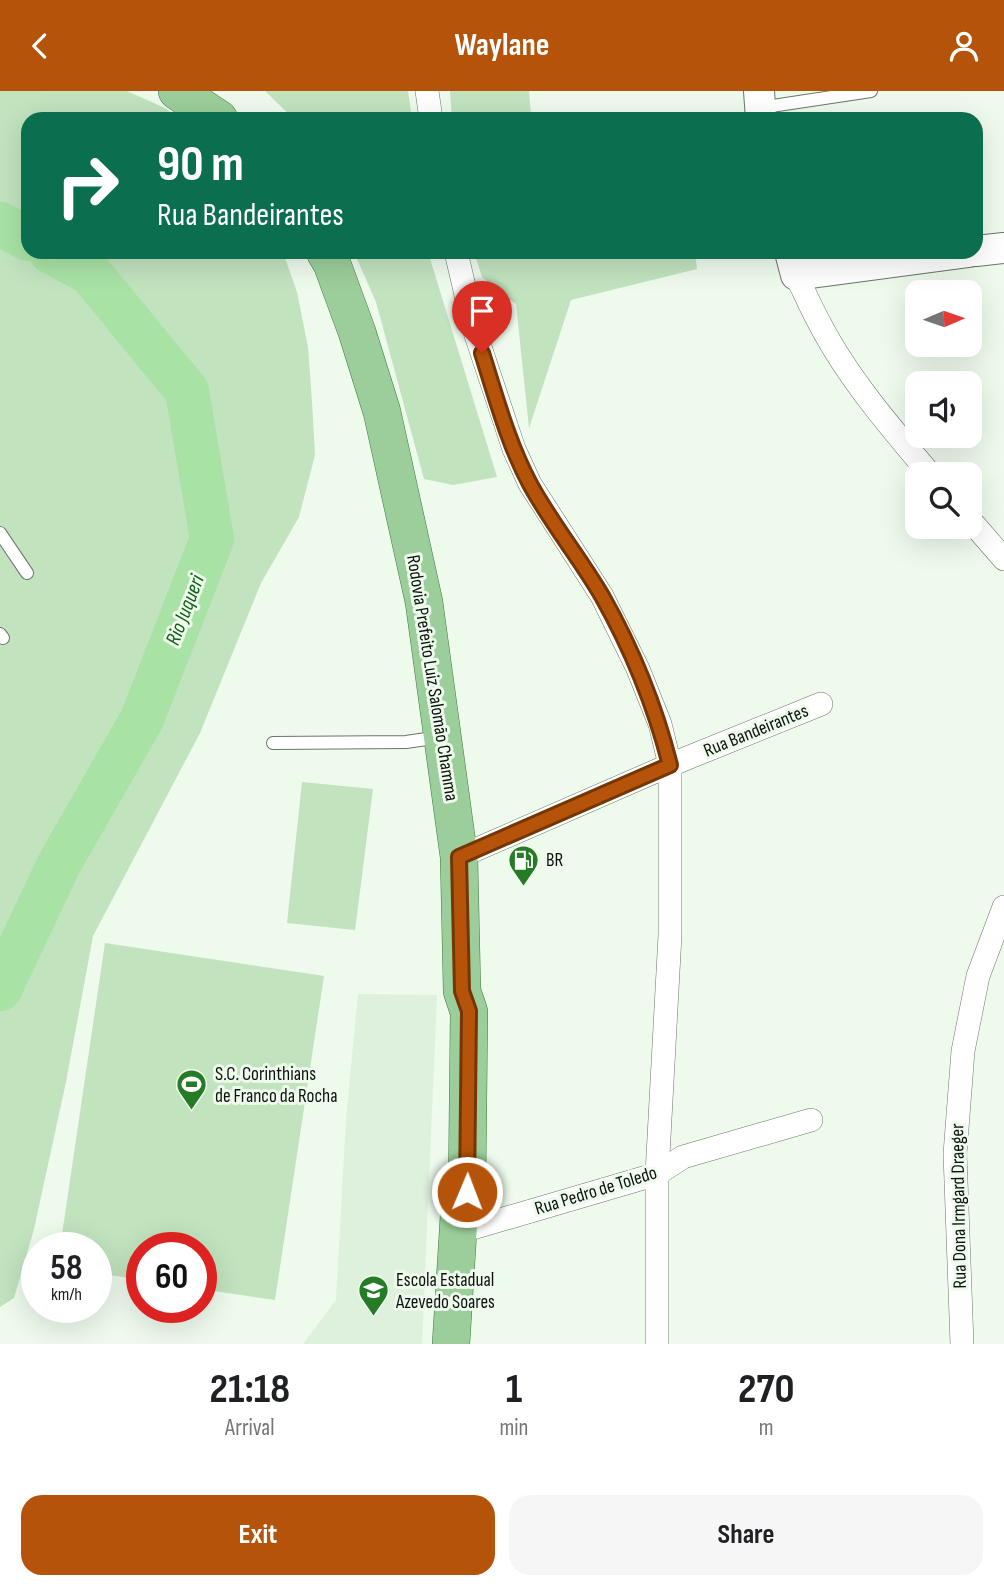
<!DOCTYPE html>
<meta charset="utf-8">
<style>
:root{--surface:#fff;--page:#f6f6f6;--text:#202124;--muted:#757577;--accent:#b45309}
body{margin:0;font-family:"Sofia Sans Condensed",sans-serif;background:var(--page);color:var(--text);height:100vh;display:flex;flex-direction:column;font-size:26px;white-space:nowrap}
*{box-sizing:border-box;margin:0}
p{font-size:23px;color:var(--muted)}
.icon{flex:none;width:38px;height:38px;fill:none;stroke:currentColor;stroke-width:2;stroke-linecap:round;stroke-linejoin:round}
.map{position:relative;height:1253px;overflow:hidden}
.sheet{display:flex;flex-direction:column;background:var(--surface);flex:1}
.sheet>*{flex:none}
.top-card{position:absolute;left:21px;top:21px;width:962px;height:147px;border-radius:21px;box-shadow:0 7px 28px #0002;background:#0b6e4f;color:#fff;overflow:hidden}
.needle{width:46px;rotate:88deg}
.controls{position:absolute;left:905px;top:189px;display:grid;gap:14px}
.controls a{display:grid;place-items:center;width:77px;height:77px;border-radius:14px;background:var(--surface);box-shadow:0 7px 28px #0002;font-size:35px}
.speed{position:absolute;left:21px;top:1141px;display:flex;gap:14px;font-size:35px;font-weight:700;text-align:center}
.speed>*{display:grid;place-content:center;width:91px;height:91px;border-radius:50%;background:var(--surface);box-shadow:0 7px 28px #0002;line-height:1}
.speed small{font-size:18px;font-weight:400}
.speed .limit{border:10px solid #d22;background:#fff;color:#111}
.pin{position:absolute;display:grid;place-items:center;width:60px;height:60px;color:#fff;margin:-72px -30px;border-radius:50% 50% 50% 0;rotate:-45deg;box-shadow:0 0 7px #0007}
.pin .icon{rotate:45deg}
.me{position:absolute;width:77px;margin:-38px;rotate:1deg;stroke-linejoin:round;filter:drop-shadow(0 0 5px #0008)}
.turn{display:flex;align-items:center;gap:24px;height:147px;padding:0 21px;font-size:32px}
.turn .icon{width:91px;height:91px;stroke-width:2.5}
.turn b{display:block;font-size:49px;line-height:60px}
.eta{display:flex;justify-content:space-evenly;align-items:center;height:119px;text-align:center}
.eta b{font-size:42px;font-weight:700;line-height:49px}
.primary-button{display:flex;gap:14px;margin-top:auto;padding:14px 21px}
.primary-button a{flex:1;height:80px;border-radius:21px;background:var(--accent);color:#fff;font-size:28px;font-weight:700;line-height:80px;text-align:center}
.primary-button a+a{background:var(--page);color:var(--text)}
header{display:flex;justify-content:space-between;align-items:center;height:91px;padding:0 21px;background:var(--accent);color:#fff;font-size:32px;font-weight:700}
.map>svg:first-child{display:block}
.built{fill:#def1dd}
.green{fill:#c1e3be}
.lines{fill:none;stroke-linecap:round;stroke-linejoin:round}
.river{stroke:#a8e2a5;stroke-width:44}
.service-casing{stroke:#6b766a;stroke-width:14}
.minor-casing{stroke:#6b766a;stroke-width:24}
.tertiary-casing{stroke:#6b766a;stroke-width:32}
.primary-casing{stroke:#3e773d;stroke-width:38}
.service{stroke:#fff;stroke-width:12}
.minor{stroke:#fff;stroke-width:23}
.tertiary{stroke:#fff;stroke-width:30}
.primary{stroke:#9bce9a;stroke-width:37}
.route-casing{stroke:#753606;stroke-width:18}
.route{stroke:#b45309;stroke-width:12}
.labels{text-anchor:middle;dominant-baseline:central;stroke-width:6;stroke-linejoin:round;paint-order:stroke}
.street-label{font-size:19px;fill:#0e120e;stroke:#edfaec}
.poi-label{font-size:19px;fill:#0e120e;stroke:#edfaec;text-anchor:start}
.water-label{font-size:21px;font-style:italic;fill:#0f6013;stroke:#edfaec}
</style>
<header><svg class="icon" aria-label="back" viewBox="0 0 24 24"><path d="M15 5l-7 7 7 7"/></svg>Waylane<svg class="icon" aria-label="person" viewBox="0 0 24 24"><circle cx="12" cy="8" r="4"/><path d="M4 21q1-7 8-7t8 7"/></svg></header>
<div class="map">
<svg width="1004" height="1253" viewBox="0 0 1004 1253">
<rect width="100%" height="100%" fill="#edfaec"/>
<path class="built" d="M 358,903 L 437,904 L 422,1253 L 303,1253 L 336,1209 L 346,1029 Z"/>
<g class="green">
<path d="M 0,0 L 127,0 L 165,17 L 179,28 L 28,28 L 28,161 L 283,161 L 297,201 L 308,256 L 312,311 L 315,364 L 299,426 L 261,492 L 200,642 L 93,845 L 66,991 L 34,1138 L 14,1207 L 0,1216 Z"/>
<path d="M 265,0 L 408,0 L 412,28 L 294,28 Z"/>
<path d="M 450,0 L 529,0 L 531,25 L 555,28 L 452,28 Z"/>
<path d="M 354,161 L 428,161 L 497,386 L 453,394 L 424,388 L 376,211 Z"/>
<path d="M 474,161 L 695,161 L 697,178 L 571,209 L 529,337 L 516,213 L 482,186 Z"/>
<path d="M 302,691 L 373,698 L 355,839 L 287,832 Z"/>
<path d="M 105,852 L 324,885 L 275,1209 L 201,1198 L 201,1157 L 142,1157 L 142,1189 L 96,1182 L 96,1157 L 60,1157 Z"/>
</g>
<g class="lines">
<g class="river">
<path d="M 0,133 L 28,148"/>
<path d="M 0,898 L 59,773 L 142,628 L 212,448 L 187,300 L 90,182 L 51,161"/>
</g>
<defs>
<g id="service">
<path d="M 759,17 L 871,0"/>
<path d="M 0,442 L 27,482"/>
<path d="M 0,543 L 3,547"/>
<path d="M 273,652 L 406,651 L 440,646"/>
</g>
<g id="minor">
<path d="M 427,0 L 431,28"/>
<path d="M 456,161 L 474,238 L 514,358 L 530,393 L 602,505 L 638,578 L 660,633 L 670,674 L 670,844 L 657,1083 L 657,1253"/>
<path d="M 796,184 C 804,200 811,217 820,233 C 848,287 891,337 930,383"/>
<path d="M 970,429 L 1004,468"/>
<path d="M 459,766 L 670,674 L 821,613"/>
<path d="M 459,1141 L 657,1083 L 683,1066 L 811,1029"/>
<path d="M 962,1253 L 955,1063 L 963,960 L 978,885 L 1004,816"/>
</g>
<g id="tertiary">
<path d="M 759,0 L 761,28"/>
<path d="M 976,160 L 1004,157"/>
<path d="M 790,161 L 796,184 L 969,161"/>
</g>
<g id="primary">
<path d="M 177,0 L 219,28"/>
<path d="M 325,161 L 332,173 L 357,241 L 382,321 L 424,511 L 459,766 L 462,900 L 469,921 L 467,1101 L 459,1125 L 451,1253"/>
</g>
</defs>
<use href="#service" class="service-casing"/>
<use href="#minor" class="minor-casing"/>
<use href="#tertiary" class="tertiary-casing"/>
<use href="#primary" class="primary-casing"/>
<use href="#service" class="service"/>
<use href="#minor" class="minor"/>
<use href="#tertiary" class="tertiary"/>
<use href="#primary" class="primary"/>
</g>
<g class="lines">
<defs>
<path id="route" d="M 467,1101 L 469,920 L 462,900 L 459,766 L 670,674 C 655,615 632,558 602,505 C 580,467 551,432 530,393 C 508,352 496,306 482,262"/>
</defs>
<use href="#route" class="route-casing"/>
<use href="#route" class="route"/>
</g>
<defs>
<symbol id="fuel-pin" viewBox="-11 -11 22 30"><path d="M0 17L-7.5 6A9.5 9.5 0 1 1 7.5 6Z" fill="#267b27" stroke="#edfaec"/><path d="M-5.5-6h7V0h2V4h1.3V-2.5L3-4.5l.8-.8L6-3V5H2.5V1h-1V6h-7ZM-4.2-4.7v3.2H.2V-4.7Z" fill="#fff"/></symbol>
<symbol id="stadium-pin" viewBox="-11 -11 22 30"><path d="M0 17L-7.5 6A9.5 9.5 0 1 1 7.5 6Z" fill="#267b27" stroke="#edfaec"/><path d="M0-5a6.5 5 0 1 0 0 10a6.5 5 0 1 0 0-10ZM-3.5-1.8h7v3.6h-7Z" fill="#fff"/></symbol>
<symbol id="school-pin" viewBox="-11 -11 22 30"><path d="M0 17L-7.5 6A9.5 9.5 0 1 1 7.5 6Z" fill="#267b27" stroke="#edfaec"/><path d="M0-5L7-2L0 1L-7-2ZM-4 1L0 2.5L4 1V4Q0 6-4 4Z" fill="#fff"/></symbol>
</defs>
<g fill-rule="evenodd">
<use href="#fuel-pin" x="506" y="752" width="35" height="47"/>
<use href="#stadium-pin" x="174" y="976" width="35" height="47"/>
<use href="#school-pin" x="356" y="1182" width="35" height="47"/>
</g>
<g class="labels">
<g class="street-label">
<text transform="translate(432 587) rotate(81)">Rodovia Prefeito Luiz Salomão Chamma</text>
<text transform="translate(756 640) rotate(-22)">Rua Bandeirantes</text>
<text transform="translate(596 1100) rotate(-17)">Rua Pedro de Toledo</text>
<text transform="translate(959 1115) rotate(-91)">Rua Dona Irmgard Draeger</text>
</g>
<g class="poi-label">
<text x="546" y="769">BR</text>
<text x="215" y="983">S.C. Corinthians<tspan x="215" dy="22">de Franco da Rocha</tspan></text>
<text x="396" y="1189">Escola Estadual<tspan x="396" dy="22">Azevedo Soares</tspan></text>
</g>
<g class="water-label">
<text transform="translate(185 519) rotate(-69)">Rio Juqueri</text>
</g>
</g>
</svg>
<div class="controls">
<a><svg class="needle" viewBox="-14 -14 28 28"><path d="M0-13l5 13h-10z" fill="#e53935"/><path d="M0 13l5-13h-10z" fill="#757577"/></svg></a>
<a><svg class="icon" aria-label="sound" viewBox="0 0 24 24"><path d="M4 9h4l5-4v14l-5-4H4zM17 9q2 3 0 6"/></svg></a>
<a><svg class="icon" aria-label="search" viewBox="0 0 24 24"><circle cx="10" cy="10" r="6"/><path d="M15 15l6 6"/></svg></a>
</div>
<div class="speed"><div>58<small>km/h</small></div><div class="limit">60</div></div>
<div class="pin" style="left:482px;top:262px;background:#d93025"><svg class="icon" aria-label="arrive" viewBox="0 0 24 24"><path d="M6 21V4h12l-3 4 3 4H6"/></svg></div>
<svg class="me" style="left:467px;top:1101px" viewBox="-20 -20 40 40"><circle r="17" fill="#b45309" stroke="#fff" stroke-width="3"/><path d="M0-11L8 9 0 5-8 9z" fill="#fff"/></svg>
<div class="top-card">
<div class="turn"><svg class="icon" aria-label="right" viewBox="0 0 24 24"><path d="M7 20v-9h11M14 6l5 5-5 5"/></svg><div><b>90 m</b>Rua Bandeirantes</div></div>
</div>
</div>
<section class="sheet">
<div class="eta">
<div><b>21:18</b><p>Arrival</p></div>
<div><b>1</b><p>min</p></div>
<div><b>270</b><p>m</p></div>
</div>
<div class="primary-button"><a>Exit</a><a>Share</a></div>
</section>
